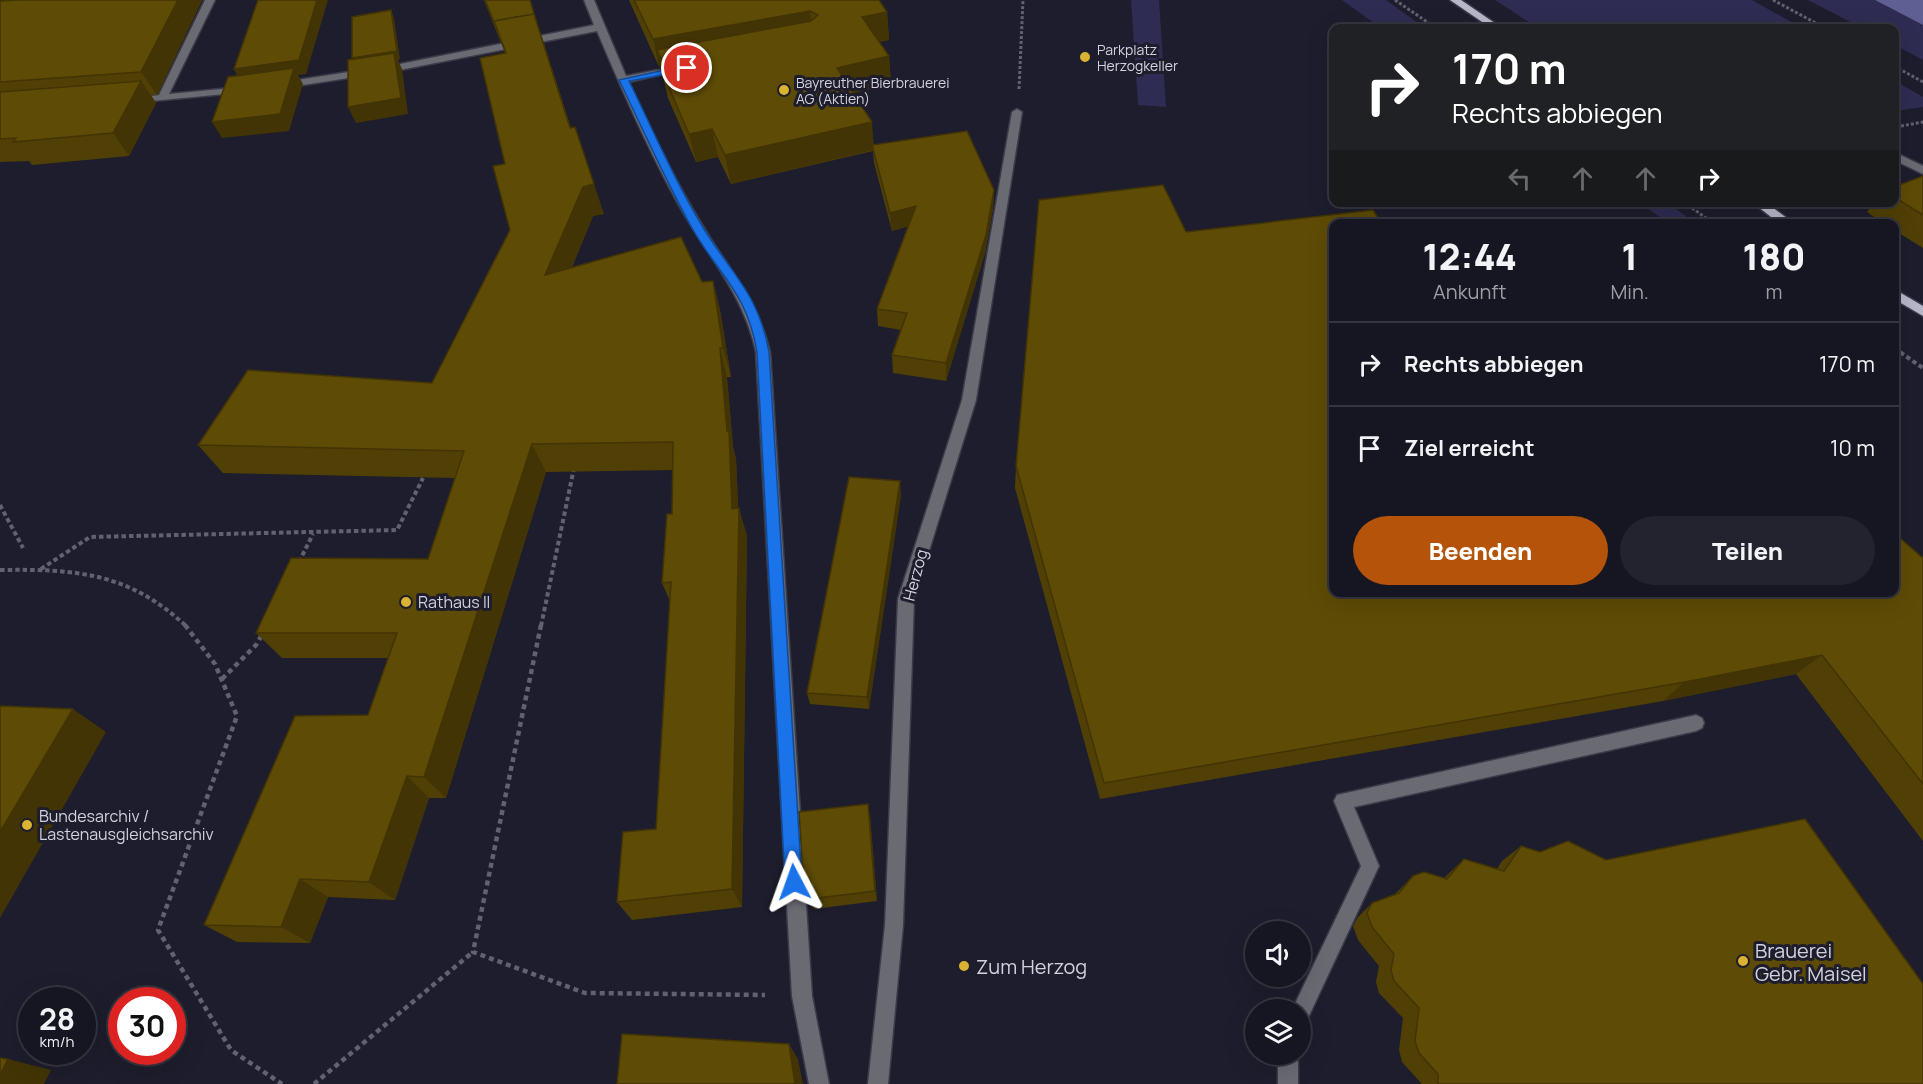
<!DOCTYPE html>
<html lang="de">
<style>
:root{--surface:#161622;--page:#23232f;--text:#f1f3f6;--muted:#9e9fa5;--line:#353540;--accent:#b45309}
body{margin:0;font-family:Manrope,sans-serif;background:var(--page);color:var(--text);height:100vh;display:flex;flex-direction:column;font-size:22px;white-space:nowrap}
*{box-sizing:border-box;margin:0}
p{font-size:20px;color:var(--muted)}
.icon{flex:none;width:33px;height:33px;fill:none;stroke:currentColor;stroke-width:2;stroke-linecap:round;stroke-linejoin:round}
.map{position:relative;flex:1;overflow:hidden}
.side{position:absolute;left:1329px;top:219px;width:570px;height:378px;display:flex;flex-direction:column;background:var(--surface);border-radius:12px;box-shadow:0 6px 24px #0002,0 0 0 2px var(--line)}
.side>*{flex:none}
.top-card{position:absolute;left:1329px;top:24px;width:570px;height:183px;border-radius:12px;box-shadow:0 6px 24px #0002,0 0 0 2px var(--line);background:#202124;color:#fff;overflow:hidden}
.buttons{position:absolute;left:1245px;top:921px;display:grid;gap:12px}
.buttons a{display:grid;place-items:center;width:66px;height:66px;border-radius:50%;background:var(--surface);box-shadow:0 6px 24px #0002,0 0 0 2px var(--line);font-size:30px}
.speed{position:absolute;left:18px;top:987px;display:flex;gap:12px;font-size:30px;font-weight:700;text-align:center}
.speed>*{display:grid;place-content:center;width:78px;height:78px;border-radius:50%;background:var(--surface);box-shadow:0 6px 24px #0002,0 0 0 2px var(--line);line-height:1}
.speed small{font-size:15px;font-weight:400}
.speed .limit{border:9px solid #d22;background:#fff;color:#111}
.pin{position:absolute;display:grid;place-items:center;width:51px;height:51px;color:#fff;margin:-26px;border:3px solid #fff;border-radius:50%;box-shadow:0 2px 6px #0007}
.me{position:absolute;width:66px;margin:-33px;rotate:356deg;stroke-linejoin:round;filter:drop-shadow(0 0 4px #0008)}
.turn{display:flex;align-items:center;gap:21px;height:126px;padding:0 24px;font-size:27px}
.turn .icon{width:78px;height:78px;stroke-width:2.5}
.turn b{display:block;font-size:42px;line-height:51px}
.lanes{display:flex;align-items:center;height:57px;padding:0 24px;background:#0003;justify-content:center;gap:30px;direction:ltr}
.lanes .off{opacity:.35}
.eta{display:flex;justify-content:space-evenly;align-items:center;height:102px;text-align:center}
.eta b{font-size:36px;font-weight:800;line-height:42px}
.cta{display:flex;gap:12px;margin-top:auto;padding:12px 24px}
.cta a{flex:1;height:69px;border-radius:36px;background:var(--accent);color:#fff;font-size:24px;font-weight:800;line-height:69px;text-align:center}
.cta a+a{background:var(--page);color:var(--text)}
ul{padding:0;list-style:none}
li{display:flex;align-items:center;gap:18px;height:84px;padding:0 24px;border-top:2px solid var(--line)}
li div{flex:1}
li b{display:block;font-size:22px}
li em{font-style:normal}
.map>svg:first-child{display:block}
.green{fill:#2e2c52}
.water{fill:#605f93}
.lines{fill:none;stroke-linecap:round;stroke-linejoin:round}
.minor-casing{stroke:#3a3a49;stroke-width:3}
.major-casing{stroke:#3a3a49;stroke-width:3}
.path-far2{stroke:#61616f;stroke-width:3;stroke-dasharray:3 2;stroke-linecap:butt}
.path-far1{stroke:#61616f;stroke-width:4;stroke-dasharray:4.5 3;stroke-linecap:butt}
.path{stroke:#61616f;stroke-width:4.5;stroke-dasharray:5 4;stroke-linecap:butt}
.minor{fill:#6a6a73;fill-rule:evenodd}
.major{fill:#b7b7ca;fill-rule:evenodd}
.wall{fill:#514005}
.shaded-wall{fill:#423404}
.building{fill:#5e4b06;stroke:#423404;stroke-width:1.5}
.route{fill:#1a73e8;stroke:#114b97;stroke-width:1.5}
.poi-dot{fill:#dab333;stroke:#1d1d2d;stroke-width:2}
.labels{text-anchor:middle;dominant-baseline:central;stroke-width:6;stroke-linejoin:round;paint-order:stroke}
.far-poi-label{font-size:14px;fill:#d2d2dd;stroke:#1d1d2d;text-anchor:start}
.street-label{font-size:16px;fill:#d2d2dd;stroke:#1d1d2d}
.poi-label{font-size:16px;fill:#d2d2dd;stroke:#1d1d2d;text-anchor:start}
.near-poi-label{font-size:20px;fill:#d2d2dd;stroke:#1d1d2d;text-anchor:start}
</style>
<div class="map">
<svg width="1923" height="1084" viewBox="0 0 1923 1084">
<rect width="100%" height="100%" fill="#1d1d2d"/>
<g class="green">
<path d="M 1131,0 L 1159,0 L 1166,107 L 1138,105 Z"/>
<path d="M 1342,0 L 1386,0 L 1425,28 L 1408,28 L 1403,25 L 1381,28 Z"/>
<path d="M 1495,0 L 1752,0 L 1802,28 L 1538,28 Z"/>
<path d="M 1808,0 L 1875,0 L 1923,25 L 1923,60 L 1895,45 L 1894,28 L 1862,28 Z"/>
<path d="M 1895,81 L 1923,97 L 1923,107 L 1895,111 Z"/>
<path d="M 1640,203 L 1667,203 L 1696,223 L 1668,223 Z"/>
</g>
<path class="water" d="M 1875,0 L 1923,0 L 1923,25 Z"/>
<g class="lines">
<defs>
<g id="minor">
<path d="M 205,0 L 215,0 L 169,94 L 242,87 L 247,90 L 246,92 L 131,103 L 131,99 L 159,95 Z"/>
<path d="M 584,0 L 594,0 L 626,76 L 679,66 L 684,69 L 629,82 C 651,132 675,181 704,228 C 731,273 757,299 770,352 L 812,996 L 829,1084 L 809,1084 L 792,996 L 756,352 C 743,292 705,253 676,200 C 646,145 621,88 597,31 L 400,70 L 284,88 L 279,85 L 284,82 L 400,64 L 594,25 Z"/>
<path d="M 1017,109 L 1022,112 L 976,400 L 914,599 L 903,925 L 888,1084 L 868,1084 L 885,925 L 898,599 L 962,400 L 1012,112 Z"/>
<path d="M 1894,152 L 1923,166 L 1923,174 L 1894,160 Z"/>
<path d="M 1696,715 L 1702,718 L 1704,723 L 1702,728 L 1696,731 L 1354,807 L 1379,866 L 1307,1020 L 1300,1023 L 1300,1010 L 1292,1010 L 1361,866 L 1334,801 L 1337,795 Z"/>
<rect x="1278" y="1054" width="20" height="30"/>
</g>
<g id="major">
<path d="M 1450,0 L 1461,0 L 1502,28 L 1491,28 Z"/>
<path d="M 1752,202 L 1765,202 L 1795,224 L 1780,224 Z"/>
<path d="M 1894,289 L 1923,306 L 1923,316 L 1894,299 Z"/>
</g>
</defs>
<use href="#minor" class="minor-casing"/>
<use href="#major" class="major-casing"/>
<g class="path-far2">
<path d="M 1395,0 L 1436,28"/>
<path d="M 1773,0 L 1825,28"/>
<path d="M 1894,66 L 1923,82"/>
<path d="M 1019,89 L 1023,0"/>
<path d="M 1901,126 L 1923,122"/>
<path d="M 1684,202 L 1714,224"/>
</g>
<g class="path-far1">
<path d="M 1894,348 L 1923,368"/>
<path d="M 0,505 L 23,548"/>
<path d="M 299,562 L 313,534"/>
<path d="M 41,569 L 90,537 L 397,530 L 423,478"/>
<path d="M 0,570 C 75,569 128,572 186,626"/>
<path d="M 541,626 L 574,468"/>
</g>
<g class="path">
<path d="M 185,625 L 215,664 L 237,716 L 158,930 L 231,1050 L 282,1084"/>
<path d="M 541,625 L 473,952 L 585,993 L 765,995"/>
<path d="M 222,679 L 256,645 L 263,633"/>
<path d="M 314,1084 L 473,952"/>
</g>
<use href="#minor" class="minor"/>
<use href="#major" class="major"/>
</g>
<g class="wall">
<path d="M 202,0 L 157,95 L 151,95 L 156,103 L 129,156 L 32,165 L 29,161 L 0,162 L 0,1 Z"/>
<path d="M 484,0 L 530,0 L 571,128 L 604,214 L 593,216 L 572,267 L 702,282 L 713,281 L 720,310 L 731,377 L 727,377 L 733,447 L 736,459 L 738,508 L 747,536 L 742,907 L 632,920 L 617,902 L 656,829 L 670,601 L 662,583 L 672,514 L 673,470 L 546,472 L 446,798 L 429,798 L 395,900 L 328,897 L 310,943 L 237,942 L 204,925 L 368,715 L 389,658 L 282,658 L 256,633 L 428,559 L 455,478 L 223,473 L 198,445 L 432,383 L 510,230 L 505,164 L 505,53 Z"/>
<path d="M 629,0 L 879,0 L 887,12 L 889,40 L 879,42 L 889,56 L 891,85 L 853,93 L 874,145 L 994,190 L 993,208 L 985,253 L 946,381 L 893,373 L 892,355 L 901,330 L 878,326 L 877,309 L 908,226 L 892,231 L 874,163 L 873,151 L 731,184 L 718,157 L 696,162 L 668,98 L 661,69 L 662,69 L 662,67 L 659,67 Z"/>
<path d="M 1923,176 L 1923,248 L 1894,230 L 1894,224 L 1884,224 L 1867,212 L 1875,202 L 1894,202 L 1894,187 Z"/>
<path d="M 1334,224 L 1923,558 L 1923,841 L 1796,674 L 1663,701 L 1100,799 L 1015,488 L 1016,466 L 1186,232 Z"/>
<path d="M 901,495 L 869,709 L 810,704 L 807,693 Z"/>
<path d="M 870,816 L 877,901 L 814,909 L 810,899 L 808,900 L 804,890 Z"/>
<path d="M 1521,846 L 1540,852 L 1606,860 L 1923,1084 L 1421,1084 L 1421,1083 L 1402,1062 L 1399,1050 L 1403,1018 L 1379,993 L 1376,982 L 1379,966 L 1358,940 L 1353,926 L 1358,917 L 1372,903 L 1395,894 L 1413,876 L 1444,878 L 1464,859 L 1497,869 L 1502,861 Z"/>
</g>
<g class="shaded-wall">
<path d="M 178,0 L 202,0 L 157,95 L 141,72 Z"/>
<path d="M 317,0 L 328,0 L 306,74 L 298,75 L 303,84 L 289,131 L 222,138 L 212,122 L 241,83 L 234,69 Z"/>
<path d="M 391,10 L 394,18 L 400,59 L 398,60 L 402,69 L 408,114 L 356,123 L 348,107 L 356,67 L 352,58 Z"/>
<path d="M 810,11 L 814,39 L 657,50 L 662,67 L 659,67 L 653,39 Z"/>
<path d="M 887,12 L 889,40 L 864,45 L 862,17 Z"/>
<path d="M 889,56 L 891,85 L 840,96 L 837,68 Z"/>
<path d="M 141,81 L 156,103 L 129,156 L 113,133 Z"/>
<path d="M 872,122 L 874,150 L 872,145 L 873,150 L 731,184 L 725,155 Z"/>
<path d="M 712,129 L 718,157 L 696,162 L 689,134 Z"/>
<path d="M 594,184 L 604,214 L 593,216 L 557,304 L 545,275 L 583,187 Z"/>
<path d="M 994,190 L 993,208 L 985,253 L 946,381 L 946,363 Z"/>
<path d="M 916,206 L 917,224 L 892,231 L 890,213 Z"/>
<path d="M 713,281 L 720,310 L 731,377 L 723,348 Z"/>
<path d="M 720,348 L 727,377 L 733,447 L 736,459 L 739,520 L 739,508 L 747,536 L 742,907 L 732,889 L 732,509 Z"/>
<path d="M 532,444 L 546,472 L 446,798 L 424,777 Z"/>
<path d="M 900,481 L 901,495 L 869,709 L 867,697 Z"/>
<path d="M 1822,655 L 1796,674 L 1663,701 L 1685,682 Z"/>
<path d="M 73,709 L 106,732 L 0,918 L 0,832 Z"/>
<path d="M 407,776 L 429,798 L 395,900 L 369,882 Z"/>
<path d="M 868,804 L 870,816 L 877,901 L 875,891 Z"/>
<path d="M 300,879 L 328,897 L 310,943 L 281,927 Z"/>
<path d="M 789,1044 L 798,1059 L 803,1084 L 795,1084 Z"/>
<path d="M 8,1059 L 51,1070 L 44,1084 L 0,1084 L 0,1075 Z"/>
</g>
<g class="building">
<path d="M 20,0 L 178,0 L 141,72 L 0,82 L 0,1 Z"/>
<path d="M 258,0 L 317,0 L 299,60 L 234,69 Z"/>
<path d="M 485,0 L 530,0 L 535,17 L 534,14 L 494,21 L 495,24 Z"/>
<path d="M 634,0 L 879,0 L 887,12 L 862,17 L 889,56 L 837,68 L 872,122 L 725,155 L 712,129 L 689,134 L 661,69 L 666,68 L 657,50 L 811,21 L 818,15 L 810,11 L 653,39 Z"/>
<path d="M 391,10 L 397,51 L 352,58 L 352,17 Z"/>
<path d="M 534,14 L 570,128 L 575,127 L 594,184 L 583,187 L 545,275 L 681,237 L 702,282 L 713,281 L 723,348 L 720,348 L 727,431 L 729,430 L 732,509 L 739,508 L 732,889 L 617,902 L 623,832 L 656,829 L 671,582 L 662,583 L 667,514 L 672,514 L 673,442 L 532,444 L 424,777 L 407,776 L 369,882 L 300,879 L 281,927 L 204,925 L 295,716 L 368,715 L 397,633 L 256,633 L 291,558 L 428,559 L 464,451 L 198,445 L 248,370 L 432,383 L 510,230 L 493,166 L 505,164 L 480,58 L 506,53 L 494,21 Z"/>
<path d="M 394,53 L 401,98 L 348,107 L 348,60 Z"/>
<path d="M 294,68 L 280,114 L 212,122 L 228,77 Z"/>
<path d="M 141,81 L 113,133 L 13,142 L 16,138 L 0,139 L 0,92 Z"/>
<path d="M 967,131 L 994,190 L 986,235 L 946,363 L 892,355 L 907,313 L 877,309 L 916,206 L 890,213 L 872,145 Z"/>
<path d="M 1923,176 L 1923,215 L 1894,197 L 1894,187 Z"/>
<path d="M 1163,185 L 1186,232 L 1373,210 L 1382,224 L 1334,224 L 1334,592 L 1894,592 L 1894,533 L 1923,558 L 1923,784 L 1822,655 L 1685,682 L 1104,783 L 1016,466 L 1039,200 Z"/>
<path d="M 849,477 L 900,481 L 867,697 L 807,693 Z"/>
<path d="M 0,706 L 73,709 L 0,832 Z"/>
<path d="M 868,804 L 875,891 L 810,899 L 810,889 L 804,890 L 799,812 Z"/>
<path d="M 1805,819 L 1923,984 L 1923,1084 L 1438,1084 L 1438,1074 L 1419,1053 L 1415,1041 L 1419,1008 L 1394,981 L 1391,970 L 1394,954 L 1372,927 L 1367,913 L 1372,903 L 1399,893 L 1413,876 L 1424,872 L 1447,879 L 1464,859 L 1504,871 L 1521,846 L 1540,852 L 1568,841 L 1606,860 Z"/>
<path d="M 622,1034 L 789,1044 L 795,1084 L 617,1084 Z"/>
<path d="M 0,1058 L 8,1059 L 0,1075 Z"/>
</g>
<path class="route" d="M 687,65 L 690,66 L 690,70 L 629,81 C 653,130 675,182 704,229 C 733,276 758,293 769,352 L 802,882 L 800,888 L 794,891 L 788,888 L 785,882 L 757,352 C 747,292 720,277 692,228 C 665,180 643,129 619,80 Z"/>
<g class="poi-dot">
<circle cx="1085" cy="57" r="6"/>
<circle cx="784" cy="90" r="6"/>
<circle cx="406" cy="602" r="6"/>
<circle cx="27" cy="825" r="6"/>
<circle cx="1743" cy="961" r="6"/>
<circle cx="964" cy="966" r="6"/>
</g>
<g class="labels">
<g class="far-poi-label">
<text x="1097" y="49">Parkplatz<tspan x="1097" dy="16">Herzogkeller</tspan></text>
<text x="796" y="82">Bayreuther Bierbrauerei<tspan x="796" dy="16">AG (Aktien)</tspan></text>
</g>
<g class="street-label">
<text transform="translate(915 575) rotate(-75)">Herzog</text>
</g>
<g class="poi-label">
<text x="418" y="602">Rathaus II</text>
<text x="39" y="816">Bundesarchiv /<tspan x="39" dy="18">Lastenausgleichsarchiv</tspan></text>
</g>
<g class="near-poi-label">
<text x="1755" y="950">Brauerei<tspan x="1755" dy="23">Gebr. Maisel</tspan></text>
<text x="976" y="966">Zum Herzog</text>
</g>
</g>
</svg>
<div class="buttons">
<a><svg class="icon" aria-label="sound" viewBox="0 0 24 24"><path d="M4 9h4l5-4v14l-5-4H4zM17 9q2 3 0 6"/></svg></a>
<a><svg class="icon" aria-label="layers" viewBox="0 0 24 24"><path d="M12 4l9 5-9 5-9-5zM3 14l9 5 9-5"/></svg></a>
</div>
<div class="speed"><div>28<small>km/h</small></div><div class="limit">30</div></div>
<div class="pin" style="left:687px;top:68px;background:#d93025"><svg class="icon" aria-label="arrive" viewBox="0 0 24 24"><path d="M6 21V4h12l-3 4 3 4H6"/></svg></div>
<svg class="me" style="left:794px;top:882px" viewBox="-20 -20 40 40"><path d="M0-17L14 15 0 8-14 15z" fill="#1a73e8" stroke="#fff" stroke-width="4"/></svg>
<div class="top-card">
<div class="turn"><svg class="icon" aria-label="right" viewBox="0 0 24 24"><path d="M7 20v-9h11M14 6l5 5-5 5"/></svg><div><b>170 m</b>Rechts abbiegen</div></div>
<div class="lanes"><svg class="icon off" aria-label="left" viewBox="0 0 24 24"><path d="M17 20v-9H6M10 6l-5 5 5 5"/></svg><svg class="icon off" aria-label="ahead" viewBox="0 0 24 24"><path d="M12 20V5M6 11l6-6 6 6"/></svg><svg class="icon off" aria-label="ahead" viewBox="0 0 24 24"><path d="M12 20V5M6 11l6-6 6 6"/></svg><svg class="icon" aria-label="right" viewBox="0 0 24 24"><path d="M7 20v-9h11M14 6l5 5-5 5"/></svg></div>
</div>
<section class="side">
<div class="eta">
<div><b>12:44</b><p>Ankunft</p></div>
<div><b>1</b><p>Min.</p></div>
<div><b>180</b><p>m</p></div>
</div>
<ul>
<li><svg class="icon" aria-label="right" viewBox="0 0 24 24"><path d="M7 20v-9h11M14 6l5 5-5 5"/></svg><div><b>Rechts abbiegen</b></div><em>170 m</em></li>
<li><svg class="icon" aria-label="arrive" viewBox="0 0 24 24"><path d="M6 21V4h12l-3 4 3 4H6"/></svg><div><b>Ziel erreicht</b></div><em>10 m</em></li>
</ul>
<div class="cta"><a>Beenden</a><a>Teilen</a></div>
</section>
</div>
